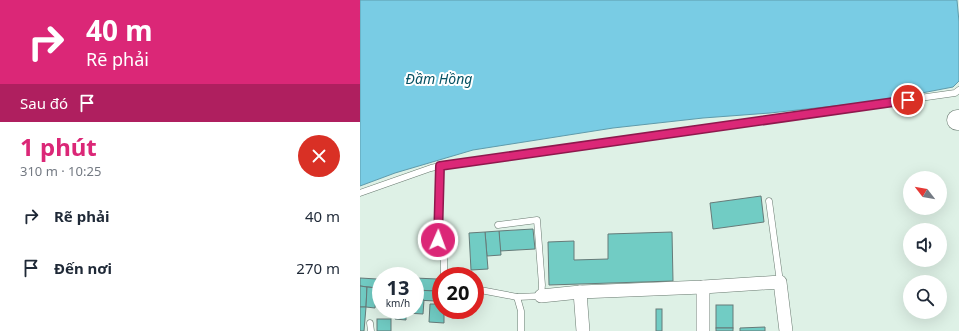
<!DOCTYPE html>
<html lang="vi">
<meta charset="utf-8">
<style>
:root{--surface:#fff;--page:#f2f2f3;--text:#1f2937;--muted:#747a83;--accent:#db2777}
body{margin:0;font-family:"Noto Sans",sans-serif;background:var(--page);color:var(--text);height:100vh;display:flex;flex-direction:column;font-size:15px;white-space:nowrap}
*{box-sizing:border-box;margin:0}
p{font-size:13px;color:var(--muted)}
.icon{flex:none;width:22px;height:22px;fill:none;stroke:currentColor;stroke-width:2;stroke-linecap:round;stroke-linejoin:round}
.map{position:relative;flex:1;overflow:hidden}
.side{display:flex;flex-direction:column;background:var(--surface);width:360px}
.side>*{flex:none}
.guide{background:#db2777;color:#fff;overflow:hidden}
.needle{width:26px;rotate:301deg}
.buttons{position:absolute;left:543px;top:171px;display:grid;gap:8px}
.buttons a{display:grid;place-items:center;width:44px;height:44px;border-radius:50%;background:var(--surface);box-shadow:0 4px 16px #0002;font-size:20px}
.speed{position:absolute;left:12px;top:267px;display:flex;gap:8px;font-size:20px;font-weight:700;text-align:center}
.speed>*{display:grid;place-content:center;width:52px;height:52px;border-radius:50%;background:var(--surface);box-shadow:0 4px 16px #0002;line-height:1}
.speed small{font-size:10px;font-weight:400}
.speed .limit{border:6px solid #d22;background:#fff;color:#111}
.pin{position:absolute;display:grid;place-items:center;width:34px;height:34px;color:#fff;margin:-17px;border:2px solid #fff;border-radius:50%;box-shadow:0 1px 4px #0007}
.me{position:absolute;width:44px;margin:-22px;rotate:2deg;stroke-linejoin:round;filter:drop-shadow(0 0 3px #0008)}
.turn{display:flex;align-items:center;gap:14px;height:84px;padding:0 20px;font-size:18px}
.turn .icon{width:52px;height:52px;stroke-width:2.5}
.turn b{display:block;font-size:28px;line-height:34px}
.then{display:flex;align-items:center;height:38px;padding:0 20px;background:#0003;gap:8px;font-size:15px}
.round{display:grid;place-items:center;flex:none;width:42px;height:42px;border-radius:21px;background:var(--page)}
.summary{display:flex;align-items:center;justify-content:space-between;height:68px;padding:0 20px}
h1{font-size:24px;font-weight:700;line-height:30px;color:var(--accent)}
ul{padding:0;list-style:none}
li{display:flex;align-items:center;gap:12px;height:52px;padding:0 20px}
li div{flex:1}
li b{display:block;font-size:15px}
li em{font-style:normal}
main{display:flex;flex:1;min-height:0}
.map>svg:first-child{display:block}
.water{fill:#79cce4;stroke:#5f9bab}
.building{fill:#71ccc4;stroke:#667b79}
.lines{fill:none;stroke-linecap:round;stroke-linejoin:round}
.lane-casing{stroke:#697a70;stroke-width:7}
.street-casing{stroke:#697a70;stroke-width:14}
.primary-casing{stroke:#697a70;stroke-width:21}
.lane{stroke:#fff;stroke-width:6}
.street{stroke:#fff;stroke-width:13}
.primary{stroke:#fff;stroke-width:20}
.route-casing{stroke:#8e194d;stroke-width:10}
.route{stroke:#db2777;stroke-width:7}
.labels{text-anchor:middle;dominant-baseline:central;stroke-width:4;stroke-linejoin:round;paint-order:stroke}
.water-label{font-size:14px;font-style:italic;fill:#075263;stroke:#fff}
</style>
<main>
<section class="side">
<div class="guide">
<div class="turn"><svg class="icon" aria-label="right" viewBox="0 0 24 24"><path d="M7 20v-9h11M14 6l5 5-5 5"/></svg><div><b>40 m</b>Rẽ phải</div></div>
<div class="then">Sau đó<svg class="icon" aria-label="arrive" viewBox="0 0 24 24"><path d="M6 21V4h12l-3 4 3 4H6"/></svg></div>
</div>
<div class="summary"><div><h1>1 phút</h1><p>310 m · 10:25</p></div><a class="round" style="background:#d93025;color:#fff"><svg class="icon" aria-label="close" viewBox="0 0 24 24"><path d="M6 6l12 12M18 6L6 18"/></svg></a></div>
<ul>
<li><svg class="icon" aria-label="right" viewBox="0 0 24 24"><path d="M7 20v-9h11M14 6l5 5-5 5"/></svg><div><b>Rẽ phải</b></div><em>40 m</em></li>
<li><svg class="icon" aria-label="arrive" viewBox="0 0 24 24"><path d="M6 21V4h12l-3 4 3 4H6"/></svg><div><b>Đến nơi</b></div><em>270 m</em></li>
</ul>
</section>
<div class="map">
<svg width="599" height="331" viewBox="0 0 599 331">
<rect width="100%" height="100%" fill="#def1e6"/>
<path class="water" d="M 0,0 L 597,0 L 599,22 L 599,81 L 593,87 L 520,101 L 410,113 L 343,118 L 253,128 L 113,150 L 35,173 L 0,186 Z"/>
<g class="building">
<path d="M 401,196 L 404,222 L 353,229 L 350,203 Z"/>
<path d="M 173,229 L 175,249 L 140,251 L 139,231 Z"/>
<path d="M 139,231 L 141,255 L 127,256 L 125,232 Z"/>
<path d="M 125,232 L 128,269 L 111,270 L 109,233 Z"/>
<path d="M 312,232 L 313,281 L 189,285 L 188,242 L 214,241 L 214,260 L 248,259 L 248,234 Z"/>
<path d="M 0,278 L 17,279 L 17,288 L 0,286 Z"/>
<path d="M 55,278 L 77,279 L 76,291 L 55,290 Z"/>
<path d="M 0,286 L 7,287 L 6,307 L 0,307 Z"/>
<path d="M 7,287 L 17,288 L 15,308 L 6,307 Z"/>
<path d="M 55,290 L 76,291 L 76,301 L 55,300 Z"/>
<path d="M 55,300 L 64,300 L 63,314 L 46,313 L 46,310 L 55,310 Z"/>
<path d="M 70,304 L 81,304 L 81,310 L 84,310 L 84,323 L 69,322 Z"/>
<rect x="356" y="305" width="17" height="23"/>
<path d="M 0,307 L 6,307 L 4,331 L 0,331 Z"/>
<rect x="296" y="309" width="6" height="22"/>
<path d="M 36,310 L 46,310 L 46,320 L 35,319 Z"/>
<rect x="17" y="319" width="14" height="12"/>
<path d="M 405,327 L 405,331 L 380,331 L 380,328 Z"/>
<rect x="356" y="328" width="17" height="3"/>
</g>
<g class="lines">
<defs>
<g id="lane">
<path d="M 80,166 L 77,256 L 84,256 L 84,276"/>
<path d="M 0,193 L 71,168 L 80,166 L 595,93 L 599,90"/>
<path d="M 409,201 L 420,282"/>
<path d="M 115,289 L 157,297 L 181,296 L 182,285 L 177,220 L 138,225"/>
<path d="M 157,297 L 161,311 L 161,331"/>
<path d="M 10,323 L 11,331"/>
</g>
<g id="street">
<path d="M 343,287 L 343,331"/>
<path d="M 220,292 L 223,331"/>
<path d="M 181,296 L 220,292 L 343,287 L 420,282 L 426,331"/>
</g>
<path id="primary" d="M 597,120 L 599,120"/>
</defs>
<use href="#lane" class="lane-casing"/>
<use href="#street" class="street-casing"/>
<use href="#primary" class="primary-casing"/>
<use href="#lane" class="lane"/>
<use href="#street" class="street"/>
<use href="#primary" class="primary"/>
</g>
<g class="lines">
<defs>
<path id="route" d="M 78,240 L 80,166 L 548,100"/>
</defs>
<use href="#route" class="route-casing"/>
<use href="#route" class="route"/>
</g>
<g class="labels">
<g class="water-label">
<text x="79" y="78">Đầm Hồng</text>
</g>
</g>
</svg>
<div class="buttons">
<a><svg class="needle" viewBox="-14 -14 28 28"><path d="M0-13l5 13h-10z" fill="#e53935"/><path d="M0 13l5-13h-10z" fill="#747a83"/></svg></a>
<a><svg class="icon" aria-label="sound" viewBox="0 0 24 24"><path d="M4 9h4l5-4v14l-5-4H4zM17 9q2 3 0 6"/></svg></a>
<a><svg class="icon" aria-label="search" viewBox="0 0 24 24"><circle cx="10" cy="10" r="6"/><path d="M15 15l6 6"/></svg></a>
</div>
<div class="speed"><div>13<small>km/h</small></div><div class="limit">20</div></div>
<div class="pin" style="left:548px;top:100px;background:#d93025"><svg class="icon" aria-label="arrive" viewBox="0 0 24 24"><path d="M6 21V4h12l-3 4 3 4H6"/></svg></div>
<svg class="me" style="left:78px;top:240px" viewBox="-20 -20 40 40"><circle r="17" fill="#db2777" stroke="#fff" stroke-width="3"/><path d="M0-11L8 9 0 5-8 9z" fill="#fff"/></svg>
</div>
</main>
